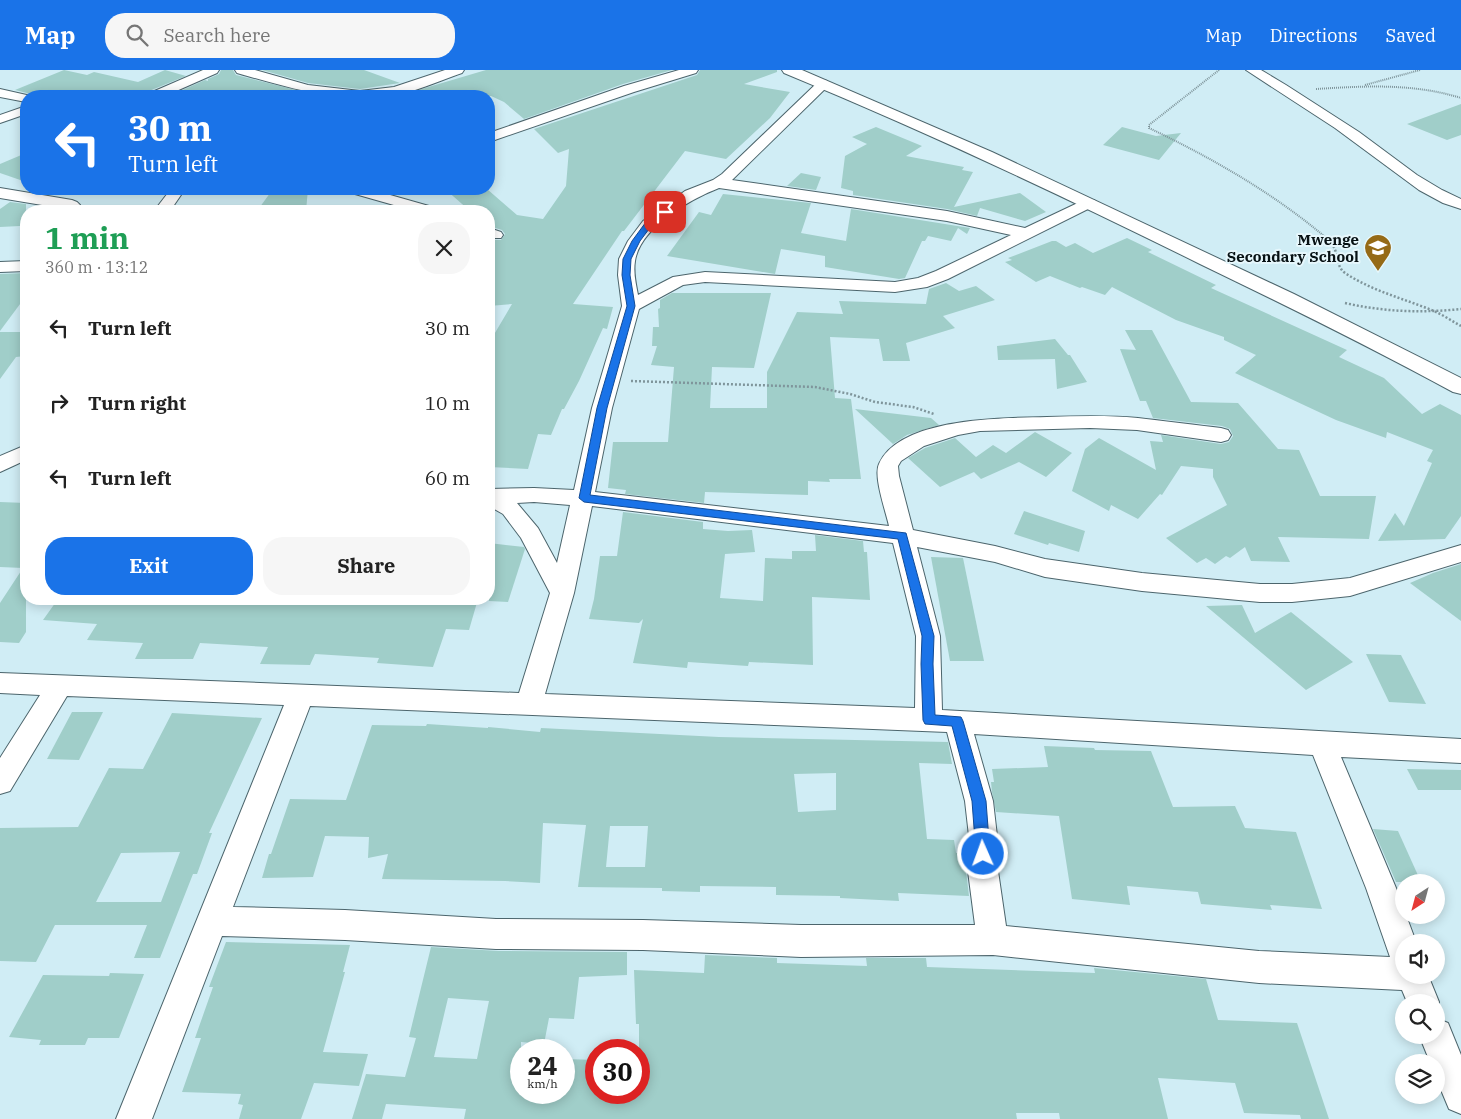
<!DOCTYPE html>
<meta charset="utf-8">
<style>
:root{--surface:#fff;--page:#f6f6f6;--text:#222;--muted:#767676;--accent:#1a73e8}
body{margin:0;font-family:"IBM Plex Serif",serif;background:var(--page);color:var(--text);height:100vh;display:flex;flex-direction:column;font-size:19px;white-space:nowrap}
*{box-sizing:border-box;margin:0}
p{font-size:16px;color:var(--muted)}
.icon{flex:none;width:28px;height:28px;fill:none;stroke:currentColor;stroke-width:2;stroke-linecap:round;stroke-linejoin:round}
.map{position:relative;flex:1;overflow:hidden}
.drawer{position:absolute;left:20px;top:135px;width:475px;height:400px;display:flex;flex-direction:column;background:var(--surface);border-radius:20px;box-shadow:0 2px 12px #0003}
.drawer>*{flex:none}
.hud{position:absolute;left:20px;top:20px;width:475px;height:105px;border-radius:20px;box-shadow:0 2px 12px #0003;background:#1a73e8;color:#fff;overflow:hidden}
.needle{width:32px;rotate:216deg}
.buttons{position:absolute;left:1395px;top:804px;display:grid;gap:10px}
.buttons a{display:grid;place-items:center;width:50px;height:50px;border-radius:50%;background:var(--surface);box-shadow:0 2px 12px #0003;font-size:25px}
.speed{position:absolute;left:510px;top:969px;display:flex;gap:10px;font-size:25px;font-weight:700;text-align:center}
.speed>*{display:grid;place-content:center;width:65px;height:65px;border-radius:50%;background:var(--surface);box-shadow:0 2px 12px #0003;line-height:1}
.speed small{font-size:12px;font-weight:400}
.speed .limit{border:8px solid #d22;background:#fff;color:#111}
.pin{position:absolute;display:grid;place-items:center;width:42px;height:42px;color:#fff;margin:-21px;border-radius:10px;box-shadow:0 2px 8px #0006}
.me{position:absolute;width:55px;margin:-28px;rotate:358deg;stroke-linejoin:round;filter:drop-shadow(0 0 4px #0008)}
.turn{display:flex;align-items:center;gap:18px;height:105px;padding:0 25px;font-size:22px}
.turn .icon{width:65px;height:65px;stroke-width:2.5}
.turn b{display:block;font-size:35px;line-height:42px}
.round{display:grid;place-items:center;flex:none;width:52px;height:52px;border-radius:20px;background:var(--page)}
.summary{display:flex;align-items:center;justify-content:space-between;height:85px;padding:0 25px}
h1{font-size:30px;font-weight:700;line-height:38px;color:#1e9e55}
.action{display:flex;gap:10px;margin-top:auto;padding:10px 25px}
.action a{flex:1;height:58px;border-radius:20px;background:var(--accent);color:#fff;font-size:20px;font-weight:700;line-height:58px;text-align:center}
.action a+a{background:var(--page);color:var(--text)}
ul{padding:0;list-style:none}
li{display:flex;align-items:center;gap:15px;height:75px;padding:0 25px}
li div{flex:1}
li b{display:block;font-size:19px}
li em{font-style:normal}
header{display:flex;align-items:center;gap:30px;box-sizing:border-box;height:70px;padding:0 25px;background:var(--accent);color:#fff}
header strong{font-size:24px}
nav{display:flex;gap:28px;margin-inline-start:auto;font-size:18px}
.search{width:350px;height:45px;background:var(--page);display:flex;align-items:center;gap:12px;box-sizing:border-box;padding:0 18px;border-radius:20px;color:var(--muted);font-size:19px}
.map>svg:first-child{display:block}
.building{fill:#a0cec9;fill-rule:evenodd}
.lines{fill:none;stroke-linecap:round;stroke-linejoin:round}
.minor-casing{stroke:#4c656c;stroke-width:2}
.trunk-casing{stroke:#4c656c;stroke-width:2}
.path-far1{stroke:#7f959b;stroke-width:2;stroke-dasharray:1 1;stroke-linecap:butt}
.path{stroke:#7f959b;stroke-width:2.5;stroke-dasharray:2 2;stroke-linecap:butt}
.minor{fill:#fff;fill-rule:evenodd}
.trunk{fill:#fff;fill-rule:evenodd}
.route{fill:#1a73e8;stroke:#114b97}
.labels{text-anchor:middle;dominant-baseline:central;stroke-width:4;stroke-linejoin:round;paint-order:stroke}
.far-poi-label{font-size:15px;font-weight:bold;fill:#071114;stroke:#e6f7fc;text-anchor:end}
</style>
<header>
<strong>Map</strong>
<div class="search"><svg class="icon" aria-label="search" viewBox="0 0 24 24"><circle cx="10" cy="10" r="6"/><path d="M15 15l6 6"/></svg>Search here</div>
<nav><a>Map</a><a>Directions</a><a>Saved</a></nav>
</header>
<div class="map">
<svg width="1461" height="1049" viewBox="0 0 1461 1049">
<rect width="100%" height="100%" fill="#d0edf5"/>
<g class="building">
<path d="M 64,0 L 87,5 L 94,2 L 138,12 L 165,0 L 186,6 L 149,21 L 147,26 L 33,26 L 31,24 L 15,20 Z"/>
<path d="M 221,0 L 233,0 L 236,5 L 308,23 L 301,26 L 169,26 L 205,10 L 208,11 L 208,9 L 219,4 Z"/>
<path d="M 262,0 L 364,0 L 400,13 L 360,19 L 308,13 Z"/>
<path d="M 486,0 L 672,0 L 623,14 L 524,49 L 504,32 L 491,26 L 398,26 Z"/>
<path d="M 700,0 L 777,0 L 777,2 L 744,14 L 790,22 L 770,48 L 726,89 L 685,81 L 624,161 L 622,161 L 573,234 L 613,237 L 607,259 L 603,258 L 579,311 L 564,339 L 562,339 L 551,365 L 538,364 L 528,399 L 489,397 L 489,273 L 512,234 L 489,236 L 489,170 L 501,170 L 505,164 L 502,160 L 489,156 L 489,141 L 470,141 L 445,119 L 487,119 L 517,145 L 543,149 L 566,116 L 569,79 L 558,83 L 534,59 L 697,5 Z"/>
<path d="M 1461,34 L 1461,65 L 1447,70 L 1407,54 Z"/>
<path d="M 876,57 L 922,76 L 906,86 L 964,97 L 962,100 L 973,102 L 954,137 L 1020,123 L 1046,142 L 1025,151 L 980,138 L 977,146 L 947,139 L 853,125 L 853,121 L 841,118 L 845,86 L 867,74 L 852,67 Z"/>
<path d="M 1122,57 L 1156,66 L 1181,63 L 1159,90 L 1103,75 Z"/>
<path d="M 26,83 L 26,112 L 0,103 L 0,94 Z"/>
<path d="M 801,103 L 821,107 L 816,120 L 787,116 Z"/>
<path d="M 273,119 L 308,119 L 306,141 L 257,141 Z"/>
<path d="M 723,124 L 811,133 L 801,163 L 846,171 L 851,139 L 970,158 L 967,164 L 958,158 L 951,171 L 928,166 L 925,171 L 922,171 L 905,208 L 899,209 L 825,197 L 825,186 L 781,179 L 775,204 L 667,186 L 699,142 L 711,145 Z"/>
<path d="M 10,132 L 26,134 L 26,147 L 20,156 L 0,157 L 0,139 Z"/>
<path d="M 1127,168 L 1152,180 L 1148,182 L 1216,215 L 1211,218 L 1347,280 L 1339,287 L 1384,308 L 1422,344 L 1440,334 L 1461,345 L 1461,446 L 1445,469 L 1378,471 L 1395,443 L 1404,456 L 1432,393 L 1427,391 L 1433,380 L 1387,362 L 1386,368 L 1336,350 L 1235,303 L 1256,285 L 1224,270 L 1224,267 L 1176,250 L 1112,217 L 1105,225 L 1082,217 L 1080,218 L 1050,206 L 1036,212 L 1005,192 L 1012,190 L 1008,188 L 1052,171 L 1056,171 L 1066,177 L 1075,173 L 1093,183 Z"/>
<path d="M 26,203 L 26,226 L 0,261 L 0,204 Z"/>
<path d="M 946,213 L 959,221 L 976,216 L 995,230 L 943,246 L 955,258 L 906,273 L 910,291 L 883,291 L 879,269 L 830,267 L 835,328 L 851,329 L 861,409 L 829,409 L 830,412 L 808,411 L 808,425 L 705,422 L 704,433 L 625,424 L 626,420 L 608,418 L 613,372 L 668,372 L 674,297 L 651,295 L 657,276 L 652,276 L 653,257 L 659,257 L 658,239 L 660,238 L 660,230 L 672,223 L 771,223 L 754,298 L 712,297 L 710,338 L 767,338 L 767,302 L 797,242 L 843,244 L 839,231 L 926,234 L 929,219 Z"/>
<path d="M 1125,260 L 1152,260 L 1191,332 L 1238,333 L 1278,379 L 1299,380 L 1320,426 L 1376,426 L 1369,469 L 1278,467 L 1290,492 L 1251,491 L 1245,477 L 1230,488 L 1226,486 L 1215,494 L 1206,488 L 1197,493 L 1166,468 L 1227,435 L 1213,407 L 1213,399 L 1181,396 L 1162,425 L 1160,424 L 1138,449 L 1111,435 L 1109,441 L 1072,421 L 1085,379 L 1099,368 L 1156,400 L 1150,371 L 1163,372 L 1161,365 L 1221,374 L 1229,372 L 1233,366 L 1230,359 L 1222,356 L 1153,348 L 1146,331 L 1140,331 L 1120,279 L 1136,280 Z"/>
<path d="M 0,262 L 26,262 L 26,286 L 16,287 L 0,309 Z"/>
<path d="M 1055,269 L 1068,285 L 1070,285 L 1087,312 L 1057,319 L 1055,289 L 998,290 L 997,276 Z"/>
<path d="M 855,339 L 931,348 L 939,355 L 907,365 L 893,374 Z"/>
<path d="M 1035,362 L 1072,383 L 1046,407 L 1019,392 L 981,409 L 974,402 L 940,417 L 908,388 L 925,378 L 955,368 L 976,387 L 993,375 L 1006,383 Z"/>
<path d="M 0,432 L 26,433 L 26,562 L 19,573 L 0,572 L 0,533 L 23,498 L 0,497 Z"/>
<path d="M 1024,441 L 1085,461 L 1079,482 L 1049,473 L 1048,475 L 1014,464 Z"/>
<path d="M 623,442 L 703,452 L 703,459 L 728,461 L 752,460 L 755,482 L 725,484 L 720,528 L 763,531 L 765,488 L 792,489 L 792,481 L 816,481 L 815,465 L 863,471 L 864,482 L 867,482 L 870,530 L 812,527 L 813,595 L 749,592 L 748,596 L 688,592 L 687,598 L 633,593 L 643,549 L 639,553 L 589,549 L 594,529 L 600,486 L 617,486 Z"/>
<path d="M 489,473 L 524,477 L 525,479 L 508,532 L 489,531 Z"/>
<path d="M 931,487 L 963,488 L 984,591 L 950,591 Z"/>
<path d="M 1461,494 L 1461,551 L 1410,513 L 1433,503 Z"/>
<path d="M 58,529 L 478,529 L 469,560 L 446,559 L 433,597 L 377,593 L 379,588 L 315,584 L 310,595 L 260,594 L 268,577 L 200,573 L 193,589 L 135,589 L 143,573 L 87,570 L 97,554 L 43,550 Z"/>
<path d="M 1242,535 L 1255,563 L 1291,542 L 1353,592 L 1306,620 L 1206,536 Z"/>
<path d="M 1366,584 L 1401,585 L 1426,634 L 1389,632 Z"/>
<path d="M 72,642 L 103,642 L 79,690 L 47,689 Z"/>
<path d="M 172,643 L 262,648 L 209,763 L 212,763 L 197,804 L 193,804 L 160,888 L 134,888 L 147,855 L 55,855 L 36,892 L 0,891 L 0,758 L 78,757 L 109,698 L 143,699 ZM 180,782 L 161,832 L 96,832 L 121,783 Z"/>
<path d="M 427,654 L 488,658 L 488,657 L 540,662 L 541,658 L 719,667 L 948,672 L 952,694 L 919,693 L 927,769 L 954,770 L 956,783 L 967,783 L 966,801 L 969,826 L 898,823 L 899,831 L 840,828 L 840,826 L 776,825 L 776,817 L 700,816 L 700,822 L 662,821 L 662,818 L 578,817 L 586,755 L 543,753 L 540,813 L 505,811 L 382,809 L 388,784 L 368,788 L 369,767 L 325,766 L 313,807 L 262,808 L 269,784 L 271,784 L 290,729 L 346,730 L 372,655 L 426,656 ZM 836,703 L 836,740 L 798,742 L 794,704 ZM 610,756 L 648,756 L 645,797 L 606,797 Z"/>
<path d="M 1044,676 L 1094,678 L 1095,680 L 1151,681 L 1173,737 L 1235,736 L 1245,758 L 1296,762 L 1322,839 L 1270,835 L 1272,840 L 1201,834 L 1198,822 L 1127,816 L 1130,835 L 1072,829 L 1059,746 L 996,742 L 992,722 L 991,712 L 994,712 L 992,699 L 1048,697 Z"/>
<path d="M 1407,699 L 1461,700 L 1461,720 L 1418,720 Z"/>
<path d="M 1373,759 L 1398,761 L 1421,812 L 1396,812 Z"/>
<path d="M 226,872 L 350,875 L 343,902 L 345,902 L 323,982 L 368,984 L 359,1016 L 314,1013 L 301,1049 L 239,1049 L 243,1035 L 238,1034 L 241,1024 L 182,1022 L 201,968 L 195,968 L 213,917 L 209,917 Z"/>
<path d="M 431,877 L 499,881 L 627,882 L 627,905 L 579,907 L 574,949 L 549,948 L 544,974 L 521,972 L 521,1022 L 564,1022 L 564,989 L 596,990 L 596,1022 L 639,1022 L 639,954 L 636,954 L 634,900 L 704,903 L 705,885 L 777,888 L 777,893 L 867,896 L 866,888 L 926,888 L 927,897 L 1095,903 L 1094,898 L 1206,909 L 1218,950 L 1297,953 L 1329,1049 L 1301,1049 L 1300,1045 L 1244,1043 L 1235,1013 L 1158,1008 L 1168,1049 L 1060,1049 L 1059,1043 L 1016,1043 L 1017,1049 L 464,1049 L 466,1039 L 386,1034 L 382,1049 L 352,1049 L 366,1004 L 405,1007 L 416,968 L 409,967 ZM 448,928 L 489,931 L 477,989 L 434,987 Z"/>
<path d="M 110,903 L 144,904 L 119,968 L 88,968 L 85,975 L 39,975 L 41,970 L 9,967 L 43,905 L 109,906 Z"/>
</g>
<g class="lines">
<defs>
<g id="minor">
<path d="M 203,0 L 219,0 L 217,3 L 165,26 L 149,26 L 150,23 Z"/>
<path d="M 235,0 L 255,0 L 308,15 L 360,21 L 394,17 L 445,0 L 464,0 L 462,3 C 438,11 412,24 386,26 C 332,32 287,17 237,3 Z"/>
<path d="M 679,0 L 698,0 L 696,3 L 634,22 L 489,72 L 489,63 L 624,16 Z"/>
<path d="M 1246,0 L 1261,0 L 1286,15 L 1359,62 L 1417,105 L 1442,120 L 1461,129 L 1461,139 L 1443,133 L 1419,120 L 1335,58 Z"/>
<path d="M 823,10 L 827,11 L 829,14 L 827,17 L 732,110 L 947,141 L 1025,158 L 1084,130 L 1094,130 L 1097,133 L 1094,136 L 948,209 L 927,217 L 895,222 L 705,212 L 683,215 L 639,239 L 612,338 L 595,422 L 889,456 C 886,442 873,406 879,394 C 900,347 1004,348 1047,347 C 1077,346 1108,345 1138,348 C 1166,351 1193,355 1221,358 L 1228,360 L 1231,365 L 1228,370 L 1221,372 L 1137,360 L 1090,358 L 980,361 L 958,365 L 924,376 L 901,391 L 898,396 L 899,406 L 913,460 L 995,476 L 1045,489 L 1142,503 L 1260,514 L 1292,514 L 1350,508 L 1461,475 L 1461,492 L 1350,526 L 1292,532 L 1260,532 L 1142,521 L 1045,507 L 995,492 L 917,477 L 940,566 L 942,640 L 1461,669 L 1461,693 L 1341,687 L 1396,818 L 1404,839 L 1404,845 L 1406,845 L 1416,872 L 1404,872 L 1404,905 L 1428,905 L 1439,932 L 1436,939 L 1436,932 L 1407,932 L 1402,920 L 1259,913 L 993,885 L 801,887 L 643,880 L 496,879 L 345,870 L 222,866 L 152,1049 L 116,1049 L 284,635 L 67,626 L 10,721 L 0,724 L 0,688 L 40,625 L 0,623 L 0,603 L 519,623 L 550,523 L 521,468 L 503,444 L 489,436 L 489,419 L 534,418 L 574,420 L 592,338 L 622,236 L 618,205 L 619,189 L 628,171 L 643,151 L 685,121 L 713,110 L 722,104 L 819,11 ZM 719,118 L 947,151 L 1011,165 L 936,201 L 918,208 L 895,212 L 705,202 L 673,207 L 638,225 C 636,214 633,203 635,191 C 640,157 691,129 719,118 ZM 534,432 L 570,435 L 557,493 L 538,458 L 517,433 ZM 592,436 L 893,473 L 916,566 L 915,638 L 545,624 L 574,523 ZM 310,636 L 947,662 L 965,731 L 969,766 L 968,801 L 975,855 L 801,855 L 643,850 L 496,849 L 345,840 L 233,837 ZM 974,664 L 1313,685 L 1366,818 L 1390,887 L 1259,881 L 1006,856 L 998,801 L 997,766 L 993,731 Z"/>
<path d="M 0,19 L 31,26 L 26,26 L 26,32 L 0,27 Z"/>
<path d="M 26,36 L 26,44 L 0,53 L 0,45 Z"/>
<path d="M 0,118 L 72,130 L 77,132 L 80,135 L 77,138 L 72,140 L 0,128 Z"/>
<path d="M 171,119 L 185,119 L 170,141 L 154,141 Z"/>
<path d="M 346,119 L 369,119 L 436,138 L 439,141 L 415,141 L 348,122 Z"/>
<path d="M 489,158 L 501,162 L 503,165 L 501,168 L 489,168 Z"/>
<path d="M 26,191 L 26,201 L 0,202 L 0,192 Z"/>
<path d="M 26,375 L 26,390 L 0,402 L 0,386 Z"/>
<path d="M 1436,948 L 1448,953 L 1461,985 L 1461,1044 L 1449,1039 L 1436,1008 L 1436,992 L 1430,992 L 1419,965 L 1436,965 Z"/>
</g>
<path id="trunk" d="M 782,0 L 802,0 L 992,82 L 1294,224 L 1461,308 L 1461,324 L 1453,322 C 1370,277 1285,235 1200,194 C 1063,126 925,61 784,3 Z"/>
</defs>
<use href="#minor" class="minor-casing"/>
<use href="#trunk" class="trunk-casing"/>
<g class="path-far1">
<path d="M 1219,0 L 1149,55 L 1149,58 C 1214,89 1275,124 1330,171"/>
<path d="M 1365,15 L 1420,0"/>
<path d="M 1316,19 C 1365,16 1413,13 1461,28"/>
</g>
<g class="path">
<path d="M 1328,170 C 1341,181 1334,195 1345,203 C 1372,221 1405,229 1434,241 C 1443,245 1452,251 1461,256"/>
<path d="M 1345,233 C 1384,242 1422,243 1461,239"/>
<path d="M 631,311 L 815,317 L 850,324 L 875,332 L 913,337 L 934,344"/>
</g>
<use href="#minor" class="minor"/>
<use href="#trunk" class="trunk"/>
</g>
<path class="route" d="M 662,140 L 668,142 L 652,155 L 640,171 L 631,189 L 630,205 L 635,236 L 607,338 L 590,425 L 906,463 L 934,566 L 933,594 L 935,645 L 961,647 L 963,651 L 986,731 L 990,784 L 988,789 L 983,790 L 978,789 L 976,784 L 972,731 L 952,656 L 925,654 L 923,650 L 921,594 L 922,566 L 898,469 L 584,432 L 579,428 L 597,338 L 627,236 L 622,205 L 623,189 L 632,171 L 646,152 Z"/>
<defs>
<symbol id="school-pin" viewBox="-11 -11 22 30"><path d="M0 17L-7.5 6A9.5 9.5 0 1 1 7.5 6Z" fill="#956a16" stroke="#e6f7fc"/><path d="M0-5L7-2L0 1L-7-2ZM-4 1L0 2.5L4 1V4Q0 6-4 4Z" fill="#fff"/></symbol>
</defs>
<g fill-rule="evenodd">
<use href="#school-pin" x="1362" y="162" width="32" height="43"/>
</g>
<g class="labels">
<g class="far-poi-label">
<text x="1359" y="169">Mwenge<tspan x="1359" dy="17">Secondary School</tspan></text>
</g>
</g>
</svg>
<div class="buttons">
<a><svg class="needle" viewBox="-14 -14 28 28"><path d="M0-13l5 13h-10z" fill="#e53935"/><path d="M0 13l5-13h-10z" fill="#767676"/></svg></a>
<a><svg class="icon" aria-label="sound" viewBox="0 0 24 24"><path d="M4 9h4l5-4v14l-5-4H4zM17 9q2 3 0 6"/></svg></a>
<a><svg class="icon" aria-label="search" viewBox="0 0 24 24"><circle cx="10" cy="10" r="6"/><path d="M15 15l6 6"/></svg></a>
<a><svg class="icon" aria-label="layers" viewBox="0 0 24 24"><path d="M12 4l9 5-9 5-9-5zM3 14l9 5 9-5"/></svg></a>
</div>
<div class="speed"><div>24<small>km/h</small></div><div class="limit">30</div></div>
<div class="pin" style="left:665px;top:142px;background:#d93025"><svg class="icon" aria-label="arrive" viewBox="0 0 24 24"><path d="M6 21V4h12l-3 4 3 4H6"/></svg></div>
<svg class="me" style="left:983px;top:784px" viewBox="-20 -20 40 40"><circle r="17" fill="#1a73e8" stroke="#fff" stroke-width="3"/><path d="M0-11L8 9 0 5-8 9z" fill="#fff"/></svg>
<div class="hud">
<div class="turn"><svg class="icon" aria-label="left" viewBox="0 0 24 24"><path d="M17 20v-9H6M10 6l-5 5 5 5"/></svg><div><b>30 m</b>Turn left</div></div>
</div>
<section class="drawer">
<div class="summary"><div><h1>1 min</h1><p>360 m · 13:12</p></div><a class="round"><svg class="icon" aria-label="close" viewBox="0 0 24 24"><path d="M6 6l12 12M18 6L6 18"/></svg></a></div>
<ul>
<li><svg class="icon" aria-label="left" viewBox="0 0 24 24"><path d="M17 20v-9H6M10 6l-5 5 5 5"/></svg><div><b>Turn left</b></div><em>30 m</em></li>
<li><svg class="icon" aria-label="right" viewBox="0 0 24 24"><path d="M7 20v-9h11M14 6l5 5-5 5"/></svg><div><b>Turn right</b></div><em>10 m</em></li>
<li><svg class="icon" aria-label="left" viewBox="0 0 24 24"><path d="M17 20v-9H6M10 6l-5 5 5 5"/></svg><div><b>Turn left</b></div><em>60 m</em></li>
</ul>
<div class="action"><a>Exit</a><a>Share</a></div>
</section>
</div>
